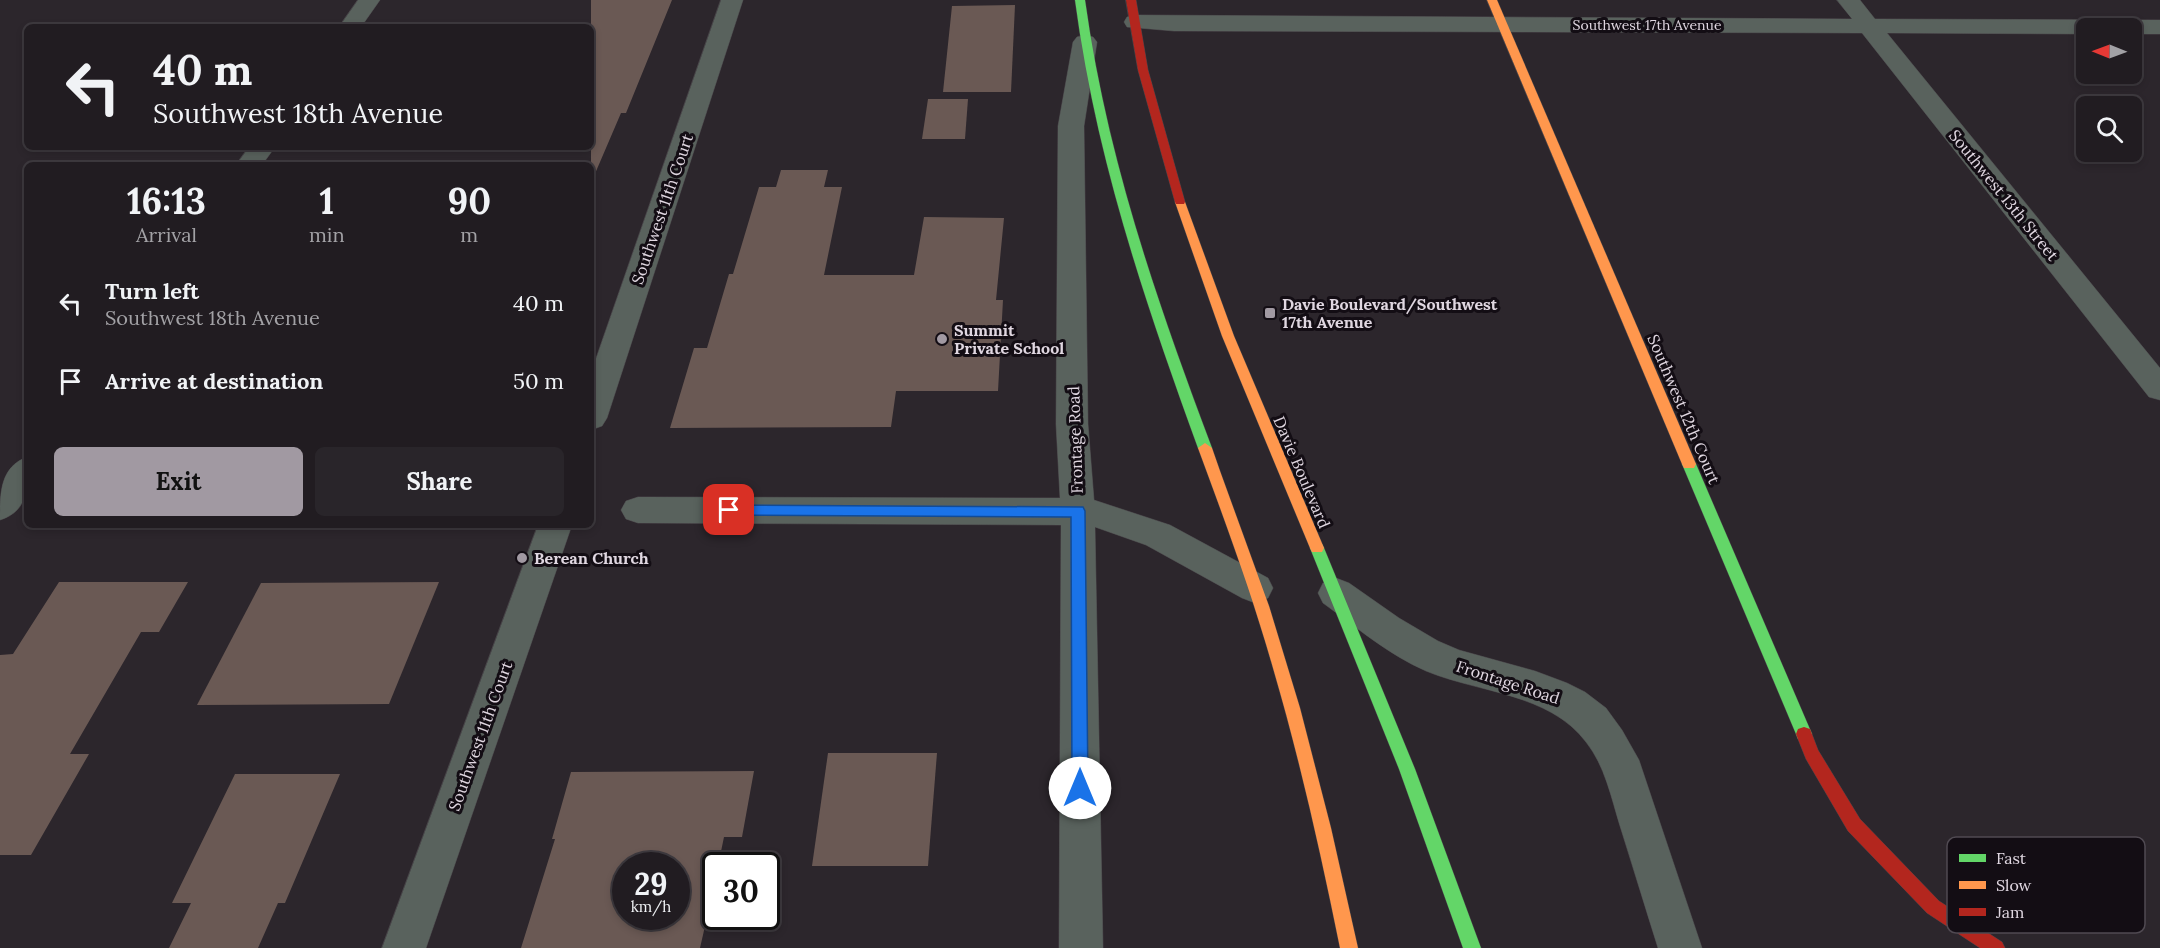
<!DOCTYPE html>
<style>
:root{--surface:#211c21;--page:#29252a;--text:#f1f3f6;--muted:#a2a1a5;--line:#3e3a3f;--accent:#a199a2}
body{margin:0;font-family:Lora,serif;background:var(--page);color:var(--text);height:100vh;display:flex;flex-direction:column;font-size:22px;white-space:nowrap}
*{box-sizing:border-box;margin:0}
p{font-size:20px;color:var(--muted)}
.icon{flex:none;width:33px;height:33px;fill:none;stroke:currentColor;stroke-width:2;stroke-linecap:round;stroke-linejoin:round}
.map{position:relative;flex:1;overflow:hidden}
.sheet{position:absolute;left:24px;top:162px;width:570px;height:366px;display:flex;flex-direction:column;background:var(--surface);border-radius:9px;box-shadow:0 3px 9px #0003,0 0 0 2px var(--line)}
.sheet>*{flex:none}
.top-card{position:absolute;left:24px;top:24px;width:570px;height:126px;border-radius:9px;box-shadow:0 3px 9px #0003,0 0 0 2px var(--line);background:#211c21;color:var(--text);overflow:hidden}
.needle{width:39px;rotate:271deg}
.controls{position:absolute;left:2076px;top:18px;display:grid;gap:12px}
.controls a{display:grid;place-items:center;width:66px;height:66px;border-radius:9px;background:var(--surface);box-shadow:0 3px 9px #0003,0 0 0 2px var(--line);font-size:30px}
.speed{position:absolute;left:612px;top:852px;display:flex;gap:12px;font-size:30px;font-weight:700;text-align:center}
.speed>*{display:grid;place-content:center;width:78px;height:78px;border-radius:50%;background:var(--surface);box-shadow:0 3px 9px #0003,0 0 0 2px var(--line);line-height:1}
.speed small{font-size:15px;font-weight:400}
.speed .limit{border:3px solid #111;border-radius:9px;background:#fff;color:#111}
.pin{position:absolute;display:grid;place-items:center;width:51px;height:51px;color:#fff;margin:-26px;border-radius:12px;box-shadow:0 3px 9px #0006}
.me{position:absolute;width:66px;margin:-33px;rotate:0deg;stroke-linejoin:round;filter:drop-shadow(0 0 4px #0008)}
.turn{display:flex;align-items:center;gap:21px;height:126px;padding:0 30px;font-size:27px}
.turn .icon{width:78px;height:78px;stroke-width:2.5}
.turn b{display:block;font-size:42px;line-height:51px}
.eta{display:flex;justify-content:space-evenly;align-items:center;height:102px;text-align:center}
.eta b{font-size:36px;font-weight:700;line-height:42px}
.primary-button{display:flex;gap:12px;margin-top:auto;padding:12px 30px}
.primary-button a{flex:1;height:69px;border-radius:9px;background:var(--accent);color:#111;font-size:24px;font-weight:700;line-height:69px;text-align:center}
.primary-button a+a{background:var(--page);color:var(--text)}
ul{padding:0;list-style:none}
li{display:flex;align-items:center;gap:18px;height:78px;padding:0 30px}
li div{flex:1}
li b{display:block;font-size:22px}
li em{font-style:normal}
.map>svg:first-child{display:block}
.building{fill:#6a5954;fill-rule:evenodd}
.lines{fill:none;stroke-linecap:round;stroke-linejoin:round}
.street-casing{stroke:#484348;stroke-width:1}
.fast-casing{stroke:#484348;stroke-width:1}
.slow-casing{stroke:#484348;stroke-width:1}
.jam-casing{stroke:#484348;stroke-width:1}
.street{fill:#59625d;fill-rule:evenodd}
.fast{fill:#63d668;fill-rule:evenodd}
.slow{fill:#ff974d;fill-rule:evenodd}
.jam{fill:#b3261e;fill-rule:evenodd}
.route{fill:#1a73e8;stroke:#114b97;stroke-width:1.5}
.poi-dot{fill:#a199a2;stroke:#130d14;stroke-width:2}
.labels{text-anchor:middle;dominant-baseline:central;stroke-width:6;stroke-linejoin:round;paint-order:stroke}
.far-street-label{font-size:14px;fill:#e0d7e1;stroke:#130d14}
.street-label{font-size:16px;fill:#e0d7e1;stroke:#130d14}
.poi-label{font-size:16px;font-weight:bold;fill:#e0d7e1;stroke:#130d14;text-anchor:start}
.key{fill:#130d14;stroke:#504a52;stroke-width:1.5}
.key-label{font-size:16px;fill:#e0d7e1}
</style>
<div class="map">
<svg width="2160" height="948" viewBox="0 0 2160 948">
<rect width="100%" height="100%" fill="#2c262c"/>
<g class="building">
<path d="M 591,0 L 672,0 L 626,113 L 621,113 L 591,183 Z"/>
<path d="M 1015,5 L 1011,92 L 943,92 L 952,6 Z"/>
<path d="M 928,99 L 968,99 L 965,139 L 922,139 Z"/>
<path d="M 781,170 L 828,170 L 824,187 L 842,187 L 824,275 L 914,275 L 924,217 L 1004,218 L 996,300 L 1003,300 L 998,391 L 896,391 L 891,427 L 670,428 L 694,348 L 707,348 L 729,274 L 733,274 L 759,187 L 776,187 Z"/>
<path d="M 59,582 L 188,582 L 159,632 L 141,632 L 70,754 L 89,754 L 31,855 L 0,855 L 0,655 L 13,654 Z"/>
<path d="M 439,582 L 389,704 L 197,705 L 261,583 Z"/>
<path d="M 828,753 L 937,753 L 928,866 L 812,866 Z"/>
<path d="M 754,771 L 742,837 L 724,837 L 718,866 L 716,866 L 716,878 L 700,948 L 521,948 L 555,839 L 552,839 L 571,772 ZM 626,866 L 676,866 L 676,916 L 626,916 Z"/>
<path d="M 235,774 L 340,774 L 285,903 L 278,903 L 258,948 L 169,948 L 191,903 L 172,903 Z"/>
</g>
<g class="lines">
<defs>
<g id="street">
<path d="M 358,0 L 380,0 L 361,27 L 339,27 Z"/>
<path d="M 721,0 L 743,0 L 607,418 L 602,426 L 591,430 L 591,373 Z"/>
<path d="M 1837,0 L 1860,0 L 1875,19 L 2160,20 L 2160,34 L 2132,34 L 2132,28 L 2086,28 L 2086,34 L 1887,33 L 2160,368 L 2160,400 L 2149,397 L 1862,33 L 1174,31 L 1127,27 L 1124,22 L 1127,17 L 1135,15 L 1852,19 Z"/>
<path d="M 1085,35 L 1093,37 L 1097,42 L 1084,126 L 1088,424 L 1094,500 L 1170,525 L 1268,578 L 1273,588 L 1268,598 L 1255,603 L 1242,598 L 1146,545 L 1095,527 L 1103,948 L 1059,948 L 1061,525 L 638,523 L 626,519 L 621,510 L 626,501 L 638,497 L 1060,498 L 1056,424 L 1058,126 L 1073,42 L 1077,37 Z"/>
<path d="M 249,147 L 275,147 L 262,165 L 236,165 Z"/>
<path d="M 27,457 C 27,484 31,510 0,520 C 0,493 0,467 27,457 Z"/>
<path d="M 538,525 L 572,525 L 426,948 L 382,948 Z"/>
<path d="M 1336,578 L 1349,583 L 1399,618 L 1438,641 L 1459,650 L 1535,671 L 1567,683 L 1585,692 L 1606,708 L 1622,730 L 1639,760 L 1702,948 L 1658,948 C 1645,907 1633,867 1620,826 C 1611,797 1605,766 1586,742 C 1549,693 1479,693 1426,671 C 1389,655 1356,627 1323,603 L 1318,593 L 1323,583 Z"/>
</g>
<g id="fast">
<path d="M 1075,0 L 1085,0 C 1107,158 1156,299 1212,448 L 1205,453 L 1198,448 C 1144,299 1096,158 1075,0 Z"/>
<path d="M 1689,459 L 1696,464 L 1812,734 L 1810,739 L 1804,741 L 1798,739 L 1796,734 L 1682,464 Z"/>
<path d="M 1317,542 L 1322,544 L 1324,548 L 1415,769 L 1481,948 L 1463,948 L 1399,769 L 1310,548 L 1312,544 Z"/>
</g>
<g id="slow">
<path d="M 1487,0 L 1497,0 L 1696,464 L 1694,468 L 1684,468 L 1682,464 Z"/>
<path d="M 1180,199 L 1185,202 L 1234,336 L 1324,548 L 1322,552 L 1312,552 L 1310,548 L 1222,336 L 1175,202 Z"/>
<path d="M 1205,443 L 1212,448 L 1220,471 L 1269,606 L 1300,708 L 1331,828 L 1358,948 L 1340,948 C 1321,854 1300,760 1273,668 C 1252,594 1225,521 1198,448 Z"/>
</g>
<g id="jam">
<path d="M 1126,0 L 1136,0 L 1148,70 L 1185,202 L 1184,204 L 1176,204 L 1175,202 L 1138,70 Z"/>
<path d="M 1804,727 L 1810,729 L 1818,750 L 1860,819 L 1939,901 L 2002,942 L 2005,948 L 1980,948 L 1927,913 L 1848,831 L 1806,759 L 1796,734 L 1798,729 Z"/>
</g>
</defs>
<use href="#street" class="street-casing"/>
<use href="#fast" class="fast-casing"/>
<use href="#slow" class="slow-casing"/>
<use href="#jam" class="jam-casing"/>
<use href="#street" class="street"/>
<use href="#fast" class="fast"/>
<use href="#slow" class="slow"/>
<use href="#jam" class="jam"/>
</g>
<path class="route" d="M 729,505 L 1083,507 L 1085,511 L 1088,788 L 1086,794 L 1080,796 L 1074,794 L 1072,788 L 1071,517 L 729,515 L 722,510 Z"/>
<g class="poi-dot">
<rect x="1264" y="307" width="12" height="12" rx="3"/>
<circle cx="942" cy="339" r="6"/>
<circle cx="522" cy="558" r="6"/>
</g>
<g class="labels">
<g class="far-street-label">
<text x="1647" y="25">Southwest 17th Avenue</text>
</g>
<g class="street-label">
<text transform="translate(2004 195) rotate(51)">Southwest 13th Street</text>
<text transform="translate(662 209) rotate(-71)">Southwest 11th Court</text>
<text transform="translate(1684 409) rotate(67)">Southwest 12th Court</text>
<text transform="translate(1075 440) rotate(-92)">Frontage Road</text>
<text transform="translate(1302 472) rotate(67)">Davie Boulevard</text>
<text transform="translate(1508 682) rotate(18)">Frontage Road</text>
<text transform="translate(480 736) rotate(-70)">Southwest 11th Court</text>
</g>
<g class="poi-label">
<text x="1282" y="304">Davie Boulevard/Southwest<tspan x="1282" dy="18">17th Avenue</tspan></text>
<text x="954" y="330">Summit<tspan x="954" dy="18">Private School</tspan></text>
<text x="534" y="558">Berean Church</text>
</g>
</g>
<rect x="1947" y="837" width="198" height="96" rx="9" class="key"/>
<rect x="1959" y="854" width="27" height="8" fill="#63d668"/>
<rect x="1959" y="881" width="27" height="8" fill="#ff974d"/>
<rect x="1959" y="908" width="27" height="8" fill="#b3261e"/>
<g class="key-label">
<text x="1996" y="864">Fast</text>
<text x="1996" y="891">Slow</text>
<text x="1996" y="918">Jam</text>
</g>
</svg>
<div class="controls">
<a><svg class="needle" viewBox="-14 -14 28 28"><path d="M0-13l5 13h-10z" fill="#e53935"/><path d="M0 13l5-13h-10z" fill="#a2a1a5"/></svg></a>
<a><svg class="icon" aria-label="search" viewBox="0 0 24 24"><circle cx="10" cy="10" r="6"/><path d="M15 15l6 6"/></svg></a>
</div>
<div class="speed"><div>29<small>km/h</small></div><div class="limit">30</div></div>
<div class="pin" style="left:729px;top:510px;background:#d93025"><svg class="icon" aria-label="arrive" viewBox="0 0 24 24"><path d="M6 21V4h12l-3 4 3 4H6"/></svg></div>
<svg class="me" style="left:1080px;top:788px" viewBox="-20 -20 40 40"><circle r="19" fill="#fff"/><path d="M0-13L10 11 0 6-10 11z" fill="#1a73e8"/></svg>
<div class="top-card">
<div class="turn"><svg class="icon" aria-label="left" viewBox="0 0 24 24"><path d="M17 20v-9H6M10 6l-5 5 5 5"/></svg><div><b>40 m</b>Southwest 18th Avenue</div></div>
</div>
<section class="sheet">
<div class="eta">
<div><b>16:13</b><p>Arrival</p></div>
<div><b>1</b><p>min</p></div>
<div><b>90</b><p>m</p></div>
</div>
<ul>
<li><svg class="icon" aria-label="left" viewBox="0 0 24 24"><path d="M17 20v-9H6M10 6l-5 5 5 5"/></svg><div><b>Turn left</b><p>Southwest 18th Avenue</p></div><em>40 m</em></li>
<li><svg class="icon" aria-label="arrive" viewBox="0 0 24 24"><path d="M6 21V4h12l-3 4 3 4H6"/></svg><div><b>Arrive at destination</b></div><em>50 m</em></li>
</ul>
<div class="primary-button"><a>Exit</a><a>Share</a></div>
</section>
</div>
